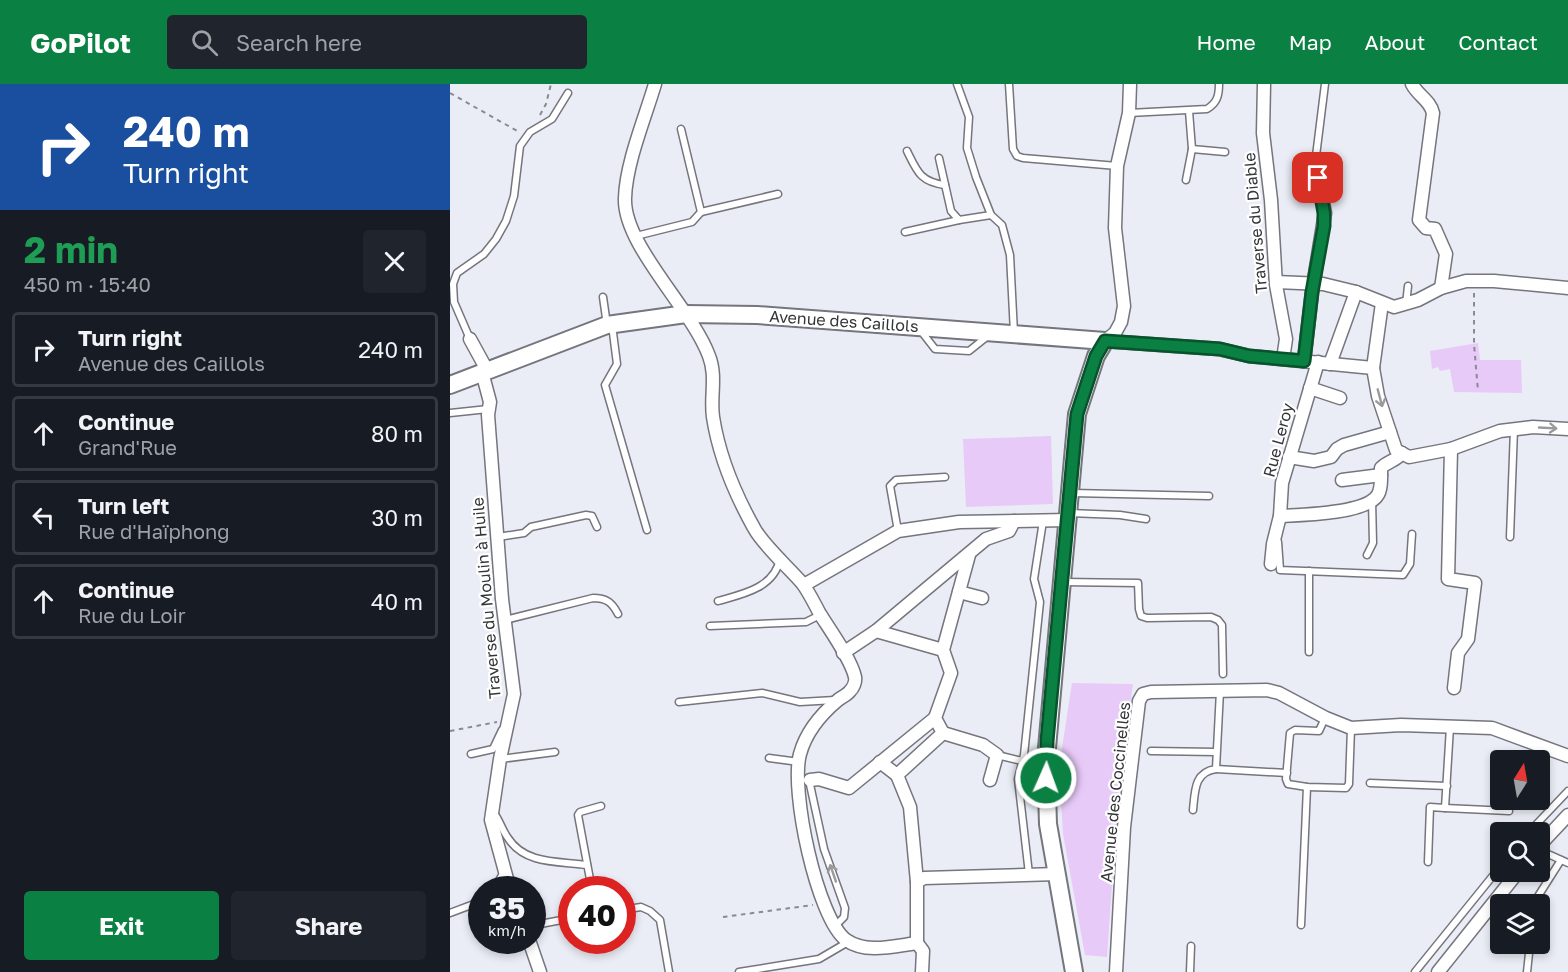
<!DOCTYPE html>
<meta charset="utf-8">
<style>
:root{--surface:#171b24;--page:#20242c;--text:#f1f3f6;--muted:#9ea1a6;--line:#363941;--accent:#0b8043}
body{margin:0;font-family:"Golos Text",sans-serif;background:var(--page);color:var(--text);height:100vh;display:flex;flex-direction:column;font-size:22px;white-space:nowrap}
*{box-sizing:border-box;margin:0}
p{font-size:20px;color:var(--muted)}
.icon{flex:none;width:33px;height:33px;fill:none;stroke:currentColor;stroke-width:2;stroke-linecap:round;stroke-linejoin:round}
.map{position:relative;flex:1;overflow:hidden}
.side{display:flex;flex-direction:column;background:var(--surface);width:450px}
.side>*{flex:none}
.hud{background:#1a4fa0;color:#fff;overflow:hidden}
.needle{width:39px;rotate:11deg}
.tools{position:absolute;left:1040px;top:666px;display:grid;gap:12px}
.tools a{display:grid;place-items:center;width:60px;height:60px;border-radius:6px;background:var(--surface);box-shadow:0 3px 9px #0003;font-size:30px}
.speed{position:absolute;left:18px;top:792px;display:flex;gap:12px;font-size:30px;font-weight:700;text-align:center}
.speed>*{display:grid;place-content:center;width:78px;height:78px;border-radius:50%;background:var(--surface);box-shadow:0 3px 9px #0003;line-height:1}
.speed small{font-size:15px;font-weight:400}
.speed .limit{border:9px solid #d22;background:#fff;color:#111}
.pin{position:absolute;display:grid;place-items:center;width:51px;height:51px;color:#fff;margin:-26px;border-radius:12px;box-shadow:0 3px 9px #0006}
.me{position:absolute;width:66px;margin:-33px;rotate:2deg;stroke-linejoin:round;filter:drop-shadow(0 0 4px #0008)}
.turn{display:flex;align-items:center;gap:21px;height:126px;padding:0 24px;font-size:27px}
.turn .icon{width:78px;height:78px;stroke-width:2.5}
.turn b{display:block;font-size:42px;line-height:51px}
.round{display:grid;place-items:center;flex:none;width:63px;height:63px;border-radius:6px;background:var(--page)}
.headline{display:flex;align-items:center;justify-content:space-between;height:102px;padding:0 24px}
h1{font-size:36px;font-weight:700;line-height:45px;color:#1e9e55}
.primary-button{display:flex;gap:12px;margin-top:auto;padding:12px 24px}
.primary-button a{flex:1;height:69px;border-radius:6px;background:var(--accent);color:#fff;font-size:24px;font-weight:700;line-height:69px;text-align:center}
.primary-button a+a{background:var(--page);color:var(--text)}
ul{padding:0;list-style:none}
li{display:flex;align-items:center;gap:18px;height:75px;margin:0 12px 9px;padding:0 12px;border:3px solid var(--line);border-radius:6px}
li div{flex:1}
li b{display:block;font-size:22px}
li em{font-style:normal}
header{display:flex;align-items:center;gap:36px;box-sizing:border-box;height:84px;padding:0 30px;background:var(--accent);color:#fff}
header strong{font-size:28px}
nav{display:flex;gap:33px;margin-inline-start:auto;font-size:21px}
.search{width:420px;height:54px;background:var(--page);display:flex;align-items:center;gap:15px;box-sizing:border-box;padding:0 21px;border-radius:6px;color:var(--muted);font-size:22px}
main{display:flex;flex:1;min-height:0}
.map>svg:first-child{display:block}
.green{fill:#e8caf8}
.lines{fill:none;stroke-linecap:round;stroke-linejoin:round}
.lane-casing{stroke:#74757d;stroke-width:9}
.street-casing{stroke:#74757d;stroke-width:15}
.secondary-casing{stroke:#74757d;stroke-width:20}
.path{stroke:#8a8b91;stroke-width:2;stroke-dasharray:4.5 4.5;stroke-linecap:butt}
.lane{stroke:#fff;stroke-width:6}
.street{stroke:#fff;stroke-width:12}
.secondary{stroke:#fff;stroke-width:16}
.oneway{stroke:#9a9a9c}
.route-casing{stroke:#07532c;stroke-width:15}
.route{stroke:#0b8043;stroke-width:10}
.labels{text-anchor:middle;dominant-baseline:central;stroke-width:4.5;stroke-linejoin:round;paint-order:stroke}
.street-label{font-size:16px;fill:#343538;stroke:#fff}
</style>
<header>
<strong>GoPilot</strong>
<div class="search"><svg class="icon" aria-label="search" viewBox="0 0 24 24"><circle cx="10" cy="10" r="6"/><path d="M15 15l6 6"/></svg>Search here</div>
<nav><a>Home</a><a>Map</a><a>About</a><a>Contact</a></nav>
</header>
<main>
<section class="side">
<div class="hud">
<div class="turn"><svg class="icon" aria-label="right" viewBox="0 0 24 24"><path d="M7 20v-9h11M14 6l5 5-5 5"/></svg><div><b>240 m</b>Turn right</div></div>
</div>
<div class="headline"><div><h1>2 min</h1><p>450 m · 15:40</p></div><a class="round"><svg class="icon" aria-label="close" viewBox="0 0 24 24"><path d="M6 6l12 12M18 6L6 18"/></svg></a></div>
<ul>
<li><svg class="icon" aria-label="right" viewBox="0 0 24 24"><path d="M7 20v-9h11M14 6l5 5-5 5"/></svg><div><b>Turn right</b><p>Avenue des Caillols</p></div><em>240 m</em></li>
<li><svg class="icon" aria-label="ahead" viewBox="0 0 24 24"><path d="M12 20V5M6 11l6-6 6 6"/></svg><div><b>Continue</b><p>Grand'Rue</p></div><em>80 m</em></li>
<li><svg class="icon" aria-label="left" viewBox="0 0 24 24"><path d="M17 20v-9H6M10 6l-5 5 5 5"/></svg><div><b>Turn left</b><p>Rue d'Haïphong</p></div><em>30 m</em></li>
<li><svg class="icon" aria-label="ahead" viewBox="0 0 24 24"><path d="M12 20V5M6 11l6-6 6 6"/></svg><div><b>Continue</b><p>Rue du Loir</p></div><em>40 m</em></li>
</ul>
<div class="primary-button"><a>Exit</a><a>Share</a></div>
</section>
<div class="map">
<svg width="1118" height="888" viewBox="0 0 1118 888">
<rect width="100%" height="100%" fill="#ebedf6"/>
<g class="green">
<path d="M 1028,259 L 1030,276 L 1071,276 L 1072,309 L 1004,308 L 1000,285 L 990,287 L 988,283 L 982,285 L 980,267 Z"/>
<path d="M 601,352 L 603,420 L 516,423 L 513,355 Z"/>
<path d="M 622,599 L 683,600 L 669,697 L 657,873 L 635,871 L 613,750 L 609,684 Z"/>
</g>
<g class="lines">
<defs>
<g id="lane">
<path d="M 507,0 L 519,33 L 517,64 L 526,93 L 541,131"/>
<path d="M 559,0 L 563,65 L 567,72 L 573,74 L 667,82"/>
<path d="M 679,29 L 757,25 C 767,19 769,12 769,0"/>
<path d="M 742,65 L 775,68"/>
<path d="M 457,67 C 467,87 470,98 495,101"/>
<path d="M 489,74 L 501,127 L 509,136 L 541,131 L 552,141 L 560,171 L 564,249"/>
<path d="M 865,80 L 875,0"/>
<path d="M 736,96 L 742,65 L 739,27"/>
<path d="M 251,128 L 328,110"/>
<path d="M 455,148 L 509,136"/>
<path d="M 186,152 L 242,138 L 251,128 L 231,45"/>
<path d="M 153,213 L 157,241"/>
<path d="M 956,220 L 958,202"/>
<path d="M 162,241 L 167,280 L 155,301 L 197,446"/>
<path d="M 471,247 L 485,265 L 519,267 L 539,251"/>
<path d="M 20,255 L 4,218 L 3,200 L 7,189 L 34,170 L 46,155 L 56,137 L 64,112 L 70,62 L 80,48 L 102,35 L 118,9"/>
<path d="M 0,329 L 38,325"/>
<path d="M 622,409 L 759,412"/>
<path d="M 619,429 L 670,431 L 696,435"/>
<path d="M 448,447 L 440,402 L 446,396 L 495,393"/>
<path d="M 48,453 L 74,449 L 81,443 L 136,431 L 142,432 L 147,443"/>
<path d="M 1060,453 L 1064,345"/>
<path d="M 828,458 L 830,486 L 953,491 L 960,480 L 962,450"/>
<path d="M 917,471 L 923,459 L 922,416"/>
<path d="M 612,498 L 688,499 L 689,525 L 691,532 L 697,534 L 761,533 L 768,536 L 772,541 L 773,590"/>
<path d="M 268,517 C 293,510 324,504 330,475"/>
<path d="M 55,536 L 143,514 C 156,514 162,518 168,530"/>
<path d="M 260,542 L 356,538 L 370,531"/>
<path d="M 859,568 L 859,487"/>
<path d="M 229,618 L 312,609 L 350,618 L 385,616"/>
<path d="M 875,634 L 869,647 L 845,646 L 840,649 L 836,695 L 838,700 L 857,703 L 896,704 L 899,700 L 901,644"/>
<path d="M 701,667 L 766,668"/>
<path d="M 21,670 L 43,665 L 52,646"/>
<path d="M 547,671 L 572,677"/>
<path d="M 319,674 L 349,678"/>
<path d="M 51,675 L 105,668"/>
<path d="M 766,685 L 837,689"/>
<path d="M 359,696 L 374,765 L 395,824 L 394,833 L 385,842"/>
<path d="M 920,699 L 997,702"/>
<path d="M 995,724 L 1059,727"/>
<path d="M 743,726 C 745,707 744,688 766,685 L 770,607"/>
<path d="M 44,729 C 50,737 52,746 58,754 C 75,781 110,777 137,781"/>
<path d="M 1079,748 L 1118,707"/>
<path d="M 1089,766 L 1118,779"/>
<path d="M 978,778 L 980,723 L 995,724 L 1000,643"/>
<path d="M 579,790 L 568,695 L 574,671 L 590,518 L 584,495 L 593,437"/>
<path d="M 43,806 L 54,788"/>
<path d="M 142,806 L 128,731 L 130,728 L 151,722"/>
<path d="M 1084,820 L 1085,817 L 1111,776"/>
<path d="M 172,826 L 191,823 L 200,827 L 210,836 L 219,888"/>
<path d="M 0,829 L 32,817"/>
<path d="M 85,841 L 122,834"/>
<path d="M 851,841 L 857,703"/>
<path d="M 289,888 L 369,875 L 398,858"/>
<path d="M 740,888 L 741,862"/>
<path d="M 965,888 L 1050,783"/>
<path d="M 1077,888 L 1080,860"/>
</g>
<g id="street">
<path d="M 205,0 C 195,34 176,79 175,114 C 173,161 242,225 259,272 C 267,292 260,313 263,333 C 269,372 285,410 304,444 C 313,461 338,483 352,499 C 359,508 364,519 370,530 C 380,546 401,575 405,593 C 406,598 403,604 400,607 C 397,611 392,613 388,616 C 370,631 356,648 350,670 C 340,706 367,834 396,856 C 416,870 444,862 467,859"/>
<path d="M 814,0 L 813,49 L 821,116 L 826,201 L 836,255 L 833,275"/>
<path d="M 962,0 C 968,12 980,16 983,29 L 969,136 L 976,144 L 985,145 L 996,170 L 991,204"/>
<path d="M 826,198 L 873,200 L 906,208 L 944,223 L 968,216 L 991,204 L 1016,197 L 1044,197 L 1118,204"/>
<path d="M 20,255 L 37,286"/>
<path d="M 655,257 L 769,265 L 799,272 L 923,284 L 928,312 L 946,366 L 959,373 L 1001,365 L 1050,347 L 1083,343 L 1118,345"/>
<path d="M 655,257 L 665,249 L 671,238 L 674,222 L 665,144 L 667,82 L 679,29 L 680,0"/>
<path d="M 854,277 L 862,208 L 875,129 L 865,80"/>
<path d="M 880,280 L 906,208"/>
<path d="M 923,284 L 932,219"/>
<path d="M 32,288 L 40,318 L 38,331 L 52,515 L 64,610 L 50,675 L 41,736 L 60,806"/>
<path d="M 860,304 L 890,314"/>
<path d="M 1001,365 L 998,495 L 1025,499 L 1018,555 L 1008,569 L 1004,604"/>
<path d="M 839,373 L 864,377 L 881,373 L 887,365 L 894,361 L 940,348"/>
<path d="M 892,396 L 931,391"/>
<path d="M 830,432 C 851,431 914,430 927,412 C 932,406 931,392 931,384 C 938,377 946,377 952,369"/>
<path d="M 821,480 L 823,460 L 830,432 L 832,399 L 868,278"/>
<path d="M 354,501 L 448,447 L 509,438 L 618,436"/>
<path d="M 509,508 L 532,514"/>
<path d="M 426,547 L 493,566"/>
<path d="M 393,569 L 426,547 L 536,455 L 559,447 L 564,437"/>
<path d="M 493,649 L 533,661 L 547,671 L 540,696"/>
<path d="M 430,678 L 447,691 L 493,649 L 485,634 L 501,589 L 493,566 L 519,471"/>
<path d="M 447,691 L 460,723 L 467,798"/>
<path d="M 360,696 L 369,695 L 399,704 L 485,634"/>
<path d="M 1089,762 L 1118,731"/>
<path d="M 79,856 L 90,888"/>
<path d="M 467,859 L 467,798 L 474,794 L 607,790"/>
<path d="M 467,859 L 473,867 L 472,888"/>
<path d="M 666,888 L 674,743 L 689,617 L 693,610 L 701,608 L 817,606 L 829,609 L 876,634 L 901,644 L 951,641 L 1042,644 L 1118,672"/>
<path d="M 988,888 L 1068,788"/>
</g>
<path id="secondary" d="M 0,301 L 157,241 L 236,230 L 307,231 L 655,257 L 646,272 L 627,330 L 596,675 L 598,740 L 624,888"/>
</defs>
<use href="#lane" class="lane-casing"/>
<use href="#street" class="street-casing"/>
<use href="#secondary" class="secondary-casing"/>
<g class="path">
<path d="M 0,9 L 69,48"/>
<path d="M 90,31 L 96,20 L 101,0"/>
<path d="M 1024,209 L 1024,260 L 1028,307"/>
<path d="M 0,647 L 47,638"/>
<path d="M 273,833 L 363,821"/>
</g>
<use href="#lane" class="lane"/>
<use href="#street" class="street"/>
<use href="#secondary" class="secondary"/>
</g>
<defs><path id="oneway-shaft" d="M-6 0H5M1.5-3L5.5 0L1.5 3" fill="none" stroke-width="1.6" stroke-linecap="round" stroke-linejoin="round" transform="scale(1.5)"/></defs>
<g class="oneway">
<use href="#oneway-shaft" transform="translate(930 314) rotate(75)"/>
<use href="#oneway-shaft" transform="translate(1098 344) rotate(3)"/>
<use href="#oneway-shaft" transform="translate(383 789) rotate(-109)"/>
</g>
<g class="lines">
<defs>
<path id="route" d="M 596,694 L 597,657 L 627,330 L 646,272 L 655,257 L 770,265 L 799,272 L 854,277 L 862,208 L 874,142 L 874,129 L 868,94"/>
</defs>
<use href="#route" class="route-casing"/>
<use href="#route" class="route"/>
</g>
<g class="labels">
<g class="street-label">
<text transform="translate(805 139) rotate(-95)">Traverse du Diable</text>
<text transform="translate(394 237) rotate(4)">Avenue des Caillols</text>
<text transform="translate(828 356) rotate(-75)">Rue Leroy</text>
<text transform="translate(36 514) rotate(-95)">Traverse du Moulin à Huile</text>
<text transform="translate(665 708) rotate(-84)">Avenue des Coccinelles</text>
</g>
</g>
</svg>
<div class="tools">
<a><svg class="needle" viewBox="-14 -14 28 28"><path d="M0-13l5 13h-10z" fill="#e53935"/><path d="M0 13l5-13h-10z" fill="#9ea1a6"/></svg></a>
<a><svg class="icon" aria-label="search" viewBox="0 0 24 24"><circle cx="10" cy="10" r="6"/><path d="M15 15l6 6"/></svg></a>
<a><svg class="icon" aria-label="layers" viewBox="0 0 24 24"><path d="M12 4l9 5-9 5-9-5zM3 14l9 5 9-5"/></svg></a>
</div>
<div class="speed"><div>35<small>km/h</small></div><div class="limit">40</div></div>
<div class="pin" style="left:868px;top:94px;background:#d93025"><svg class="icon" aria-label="arrive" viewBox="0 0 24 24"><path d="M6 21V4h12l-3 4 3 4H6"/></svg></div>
<svg class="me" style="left:596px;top:694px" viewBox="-20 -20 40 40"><circle r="17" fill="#0b8043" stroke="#fff" stroke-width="3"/><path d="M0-11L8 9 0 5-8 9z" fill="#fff"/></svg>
</div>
</main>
